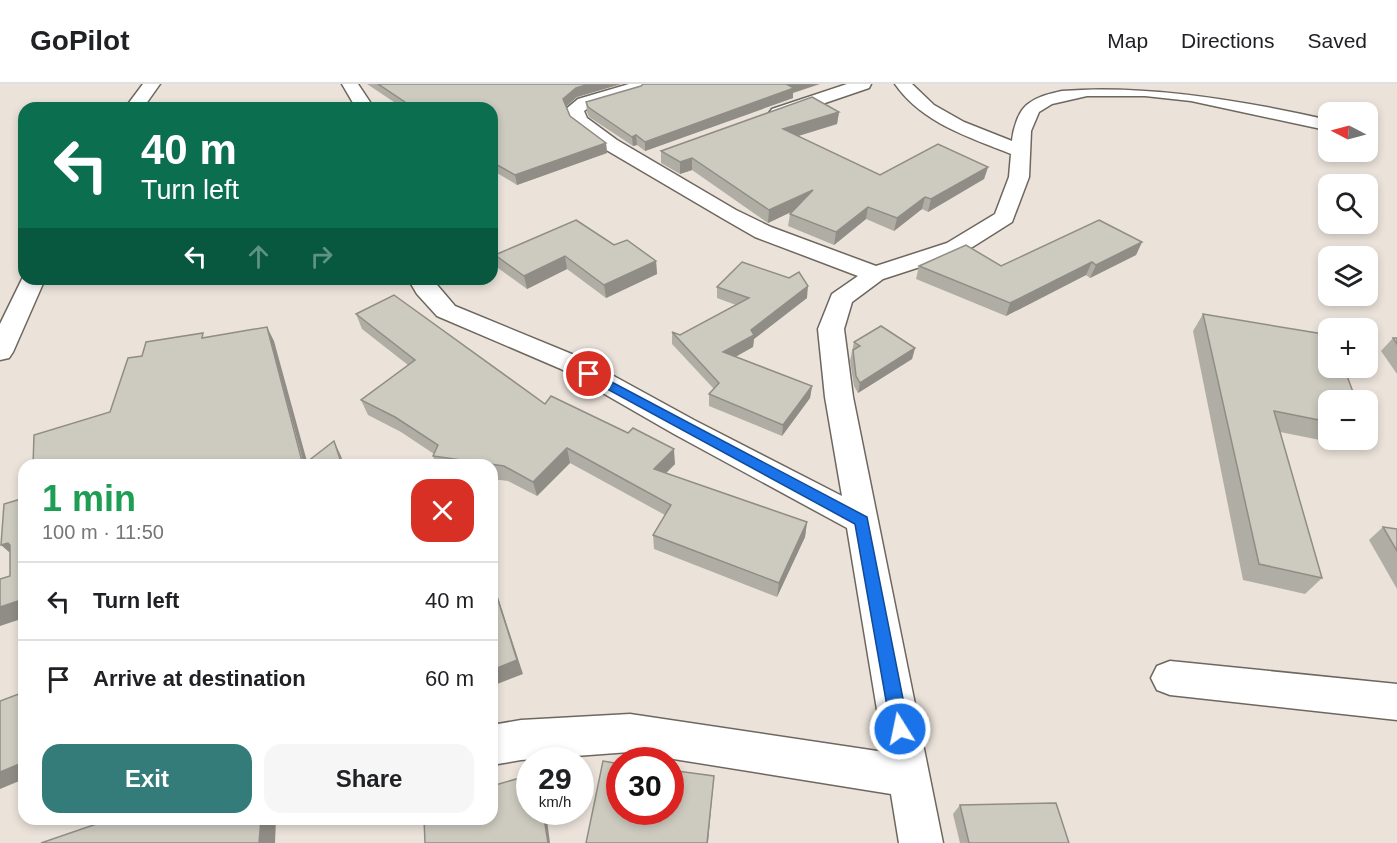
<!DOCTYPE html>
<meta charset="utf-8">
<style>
:root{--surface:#fff;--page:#f6f6f6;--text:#202124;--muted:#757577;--line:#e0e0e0;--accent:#337c7a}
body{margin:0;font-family:Arial,sans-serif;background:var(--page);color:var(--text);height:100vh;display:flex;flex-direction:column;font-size:22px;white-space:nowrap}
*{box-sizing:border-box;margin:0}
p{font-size:20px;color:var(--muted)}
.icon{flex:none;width:33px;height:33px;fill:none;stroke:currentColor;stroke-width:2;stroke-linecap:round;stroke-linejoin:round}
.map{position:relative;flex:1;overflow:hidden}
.side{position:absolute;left:18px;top:375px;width:480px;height:366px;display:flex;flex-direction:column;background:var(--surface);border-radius:18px;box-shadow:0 3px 9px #0003}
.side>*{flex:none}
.guide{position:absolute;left:18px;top:18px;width:480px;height:183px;border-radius:18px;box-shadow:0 3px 9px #0003;background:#0b6e4f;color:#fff;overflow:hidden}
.needle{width:39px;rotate:276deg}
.fabs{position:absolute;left:1318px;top:18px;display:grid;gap:12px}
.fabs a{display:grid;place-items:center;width:60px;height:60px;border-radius:12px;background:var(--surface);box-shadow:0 3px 9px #0003;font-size:30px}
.speed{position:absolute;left:516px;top:663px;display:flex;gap:12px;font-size:30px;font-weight:700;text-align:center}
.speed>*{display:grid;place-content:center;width:78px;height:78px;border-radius:50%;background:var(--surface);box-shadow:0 3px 9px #0003;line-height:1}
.speed small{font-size:15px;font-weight:400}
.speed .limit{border:9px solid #d22;background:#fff;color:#111}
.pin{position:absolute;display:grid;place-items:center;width:51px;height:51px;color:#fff;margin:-26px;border:3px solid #fff;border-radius:50%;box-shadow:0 2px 6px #0007}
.me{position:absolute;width:66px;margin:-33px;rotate:350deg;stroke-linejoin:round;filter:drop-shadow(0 0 4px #0008)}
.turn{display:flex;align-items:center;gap:21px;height:126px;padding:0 24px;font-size:27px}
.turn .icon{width:78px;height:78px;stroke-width:2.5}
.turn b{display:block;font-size:42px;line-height:51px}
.lanes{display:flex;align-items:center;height:57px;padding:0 24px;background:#0003;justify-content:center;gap:30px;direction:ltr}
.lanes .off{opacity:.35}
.round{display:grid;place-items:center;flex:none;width:63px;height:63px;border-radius:18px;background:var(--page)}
.summary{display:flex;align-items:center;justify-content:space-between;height:102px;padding:0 24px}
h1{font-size:36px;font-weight:600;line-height:45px;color:#1e9e55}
.button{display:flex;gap:12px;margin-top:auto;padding:12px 24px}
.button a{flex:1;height:69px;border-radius:18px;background:var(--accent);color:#fff;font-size:24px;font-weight:600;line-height:69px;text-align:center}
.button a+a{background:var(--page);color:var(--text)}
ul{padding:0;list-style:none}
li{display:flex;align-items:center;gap:18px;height:78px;padding:0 24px;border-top:2px solid var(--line)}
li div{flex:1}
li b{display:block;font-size:22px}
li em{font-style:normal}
header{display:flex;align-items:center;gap:36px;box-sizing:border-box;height:84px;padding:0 30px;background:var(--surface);border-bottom:2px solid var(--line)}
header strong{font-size:28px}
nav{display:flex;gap:33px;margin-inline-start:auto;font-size:21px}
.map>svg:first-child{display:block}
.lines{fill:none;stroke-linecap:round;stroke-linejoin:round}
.street-casing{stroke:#6e675f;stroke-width:3}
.street{fill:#fff;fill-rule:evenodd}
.wall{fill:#b0aea4}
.shaded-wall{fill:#908d86}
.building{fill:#cdcabf;stroke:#908d86;stroke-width:1.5}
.route{fill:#1a73e8;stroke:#114b97;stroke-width:1.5}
</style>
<header>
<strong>GoPilot</strong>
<nav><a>Map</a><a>Directions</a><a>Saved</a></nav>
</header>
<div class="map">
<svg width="1397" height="759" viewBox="0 0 1397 759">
<rect width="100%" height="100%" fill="#ebe3da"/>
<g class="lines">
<defs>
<g id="street">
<path d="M 143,0 L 160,0 L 143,24 L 125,24 Z"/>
<path d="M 342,0 L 358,0 L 374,24 L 356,24 Z"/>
<path d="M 629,0 L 645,0 L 646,2 L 641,9 L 590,23 L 584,27 L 587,34 L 617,56 L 736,126 L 771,143 L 876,182 L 947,159 L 995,130 L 1009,93 L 1011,70 C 969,53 922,39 895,0 L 912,0 L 934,21 L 964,38 L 1012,57 C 1013,46 1018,27 1028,20 C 1038,12 1049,10 1062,7 C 1147,0 1245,17 1329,36 L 1329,46 L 1326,46 L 1191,17 L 1145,12 L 1087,12 L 1052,20 L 1039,28 L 1031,47 L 1029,93 L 1012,138 L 963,169 L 883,195 L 852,218 L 844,245 L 853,313 L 943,759 L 899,759 L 891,710 L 630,668 L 521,676 L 492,681 L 492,641 L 521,636 L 630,630 L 884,668 L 847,444 L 674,350 L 561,285 L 437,232 L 417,210 L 408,195 L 432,195 L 455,222 L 579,273 L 694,336 L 842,412 L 825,313 L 818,245 L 832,210 L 858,192 L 755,153 L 722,134 L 603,64 L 573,41 L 566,25 L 578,15 Z"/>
<path d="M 847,0 L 871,0 L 869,4 L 784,33 L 772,33 L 769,29 L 772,25 Z"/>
<path d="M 24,191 L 24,195 L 45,195 L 13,268 L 9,274 L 0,276 L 0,240 Z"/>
<path d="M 1170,577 L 1397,600 L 1397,636 L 1170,611 L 1157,606 L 1151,594 L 1157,582 Z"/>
</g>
</defs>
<use href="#street" class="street-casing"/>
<use href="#street" class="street"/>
</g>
<g class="wall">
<path d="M 367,0 L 621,0 L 577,13 L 566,23 L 570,32 L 606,59 L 607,69 L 517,101 L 492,86 L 492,24 L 403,24 Z"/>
<path d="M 641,2 L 793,9 L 793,14 L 645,67 L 637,61 L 633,62 L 589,33 L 587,28 L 586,18 Z"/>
<path d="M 839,28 L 837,40 L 798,52 L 880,91 L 988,83 L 984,95 L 928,128 L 922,125 L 894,147 L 866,135 L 834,161 L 788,142 L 790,130 L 791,128 L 768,139 L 692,86 L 680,90 L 661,79 L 661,67 Z"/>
<path d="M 1142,158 L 1136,171 L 1090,194 L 1086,191 L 1006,232 L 916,195 L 919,182 L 1001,182 Z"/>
<path d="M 614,161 L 656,177 L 657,190 L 606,214 L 567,185 L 527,205 L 498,184 L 495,171 Z"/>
<path d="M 717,203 L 807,214 L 754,255 L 753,263 L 735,272 L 812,302 L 810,314 L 782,352 L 709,322 L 709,310 L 714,305 L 672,260 L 672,248 L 680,251 L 736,221 L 717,214 Z"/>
<path d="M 356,230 L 545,320 L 675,380 L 666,389 L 807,438 L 805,453 L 777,513 L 654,465 L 653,451 L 665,431 L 570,379 L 537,412 L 508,397 L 492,395 L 492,381 L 436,381 L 433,372 L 434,370 L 401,348 L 368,331 L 361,316 L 408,281 L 362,245 Z"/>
<path d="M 1203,230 L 1329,316 L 1329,356 L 1356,356 L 1350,362 L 1280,348 L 1322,494 L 1305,510 L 1243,496 L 1193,247 Z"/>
<path d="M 1393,254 L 1397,254 L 1397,290 L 1381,267 Z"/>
<path d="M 854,258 L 915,264 L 912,275 L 858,309 L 854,302 L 850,277 Z"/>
<path d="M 1383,443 L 1397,445 L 1397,505 L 1369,456 Z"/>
<path d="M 960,721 L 1069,759 L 960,759 L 953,730 Z"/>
</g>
<g class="shaded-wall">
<path d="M 589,0 L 621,0 L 577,13 L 564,24 L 563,15 L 576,4 Z"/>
<path d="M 792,0 L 820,0 L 793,9 L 793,14 L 645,67 L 645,58 Z"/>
<path d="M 839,28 L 837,40 L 782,57 L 783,45 Z"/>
<path d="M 636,51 L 637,61 L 633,62 L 632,53 Z"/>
<path d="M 606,59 L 607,69 L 517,101 L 515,91 Z"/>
<path d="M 692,74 L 692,86 L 680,90 L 680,78 Z"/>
<path d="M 988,83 L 984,95 L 928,128 L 931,115 Z"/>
<path d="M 813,106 L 812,118 L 768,139 L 769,126 Z"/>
<path d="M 925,113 L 922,125 L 894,147 L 897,134 Z"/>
<path d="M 868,123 L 866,135 L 834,161 L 836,148 Z"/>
<path d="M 1142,158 L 1136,171 L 1090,194 L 1096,181 Z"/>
<path d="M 565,172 L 567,185 L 527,205 L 524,192 Z"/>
<path d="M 656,177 L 657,190 L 606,214 L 604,201 Z"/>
<path d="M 1092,178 L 1086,191 L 1006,232 L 1010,219 Z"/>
<path d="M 808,202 L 807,214 L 754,255 L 753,263 L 723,280 L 723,268 Z"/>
<path d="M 267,243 L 274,257 L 308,381 L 304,381 Z"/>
<path d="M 915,264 L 912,275 L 858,309 L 860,299 Z"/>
<path d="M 812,302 L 810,314 L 782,352 L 783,341 Z"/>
<path d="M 334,357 L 341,372 L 344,381 L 342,381 Z"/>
<path d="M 567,364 L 570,379 L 537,412 L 533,398 Z"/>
<path d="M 674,365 L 675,380 L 655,400 L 654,385 Z"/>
<path d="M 807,438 L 805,453 L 777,513 L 779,499 Z"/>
<path d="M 8,459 L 23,473 L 17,475 L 1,461 Z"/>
<path d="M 492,476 L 496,488 L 492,490 Z"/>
<path d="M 492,495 L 523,590 L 492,602 Z"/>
<path d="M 24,515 L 24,534 L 0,542 L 0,523 Z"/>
<path d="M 24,678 L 24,695 L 0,705 L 0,688 Z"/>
<path d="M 714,692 L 708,759 L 707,759 Z"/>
<path d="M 543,728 L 546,728 L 550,759 L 548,759 Z"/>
<path d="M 261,735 L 276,735 L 275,759 L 259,759 Z"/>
</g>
<g class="building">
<path d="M 378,0 L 589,0 L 576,4 L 563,15 L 570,32 L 606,59 L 515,91 L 492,78 L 492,24 L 414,24 Z"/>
<path d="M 643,0 L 792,0 L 788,1 L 794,4 L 645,58 L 636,51 L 632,53 L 588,23 L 586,18 L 641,2 Z"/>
<path d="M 812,13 L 839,28 L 783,45 L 880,91 L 938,60 L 988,83 L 931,115 L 925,113 L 897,134 L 868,123 L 836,148 L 790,130 L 813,106 L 769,126 L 692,74 L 680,78 L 661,67 Z"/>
<path d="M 576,136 L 614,161 L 627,156 L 656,177 L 604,201 L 565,172 L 524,192 L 495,171 Z"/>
<path d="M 1099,136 L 1142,158 L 1096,181 L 1092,178 L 1010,219 L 919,182 L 966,161 L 1001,182 Z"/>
<path d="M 742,178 L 789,194 L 799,188 L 808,202 L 751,246 L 754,251 L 723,268 L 812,302 L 783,341 L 709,310 L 719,299 L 672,248 L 680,251 L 749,214 L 717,203 Z"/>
<path d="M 394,211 L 545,320 L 551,312 L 628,349 L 633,344 L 674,365 L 654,385 L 807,438 L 779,499 L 653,451 L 671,421 L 567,364 L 533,398 L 504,382 L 433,372 L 438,361 L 395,333 L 361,316 L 415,276 L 356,230 Z"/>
<path d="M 1203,230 L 1329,251 L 1329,284 L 1344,284 L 1356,316 L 1329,316 L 1329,338 L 1274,327 L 1322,494 L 1259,480 Z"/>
<path d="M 881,242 L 915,264 L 860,299 L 856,292 L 853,266 L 860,262 L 854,258 Z"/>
<path d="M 267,243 L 303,381 L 334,357 L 342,381 L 33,381 L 34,351 L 110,328 L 128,274 L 142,272 L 146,258 L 203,249 L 202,254 Z"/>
<path d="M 1393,254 L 1397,254 L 1397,260 Z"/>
<path d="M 24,414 L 24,515 L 0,523 L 0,495 L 10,492 L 10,461 L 8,459 L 1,461 L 4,420 Z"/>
<path d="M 1383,443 L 1397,445 L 1397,467 Z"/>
<path d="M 492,497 L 517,576 L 492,586 Z"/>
<path d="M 24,608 L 24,678 L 0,688 L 0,617 Z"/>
<path d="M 603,677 L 620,680 L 620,728 L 670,728 L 670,686 L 714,692 L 707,759 L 586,759 Z"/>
<path d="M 530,691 L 530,728 L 543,728 L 548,759 L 425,759 L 424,735 L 492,735 L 492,702 Z"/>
<path d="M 1056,719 L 1069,759 L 969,759 L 960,721 Z"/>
<path d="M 111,735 L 261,735 L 259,759 L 41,759 Z"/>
</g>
<path class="route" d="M 589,286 L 867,433 L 909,645 L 906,652 L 900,654 L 894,652 L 891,645 L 855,440 L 585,293 L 583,290 Z"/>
</svg>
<div class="fabs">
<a><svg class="needle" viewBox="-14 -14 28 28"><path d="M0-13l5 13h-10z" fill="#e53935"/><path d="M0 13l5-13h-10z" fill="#757577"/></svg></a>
<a><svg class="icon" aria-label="search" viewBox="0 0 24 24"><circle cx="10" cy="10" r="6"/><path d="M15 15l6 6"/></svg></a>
<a><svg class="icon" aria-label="layers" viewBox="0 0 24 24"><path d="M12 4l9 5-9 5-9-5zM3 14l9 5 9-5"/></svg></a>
<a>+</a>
<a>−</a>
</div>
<div class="speed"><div>29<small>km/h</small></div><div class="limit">30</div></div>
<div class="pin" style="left:589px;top:290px;background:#d93025"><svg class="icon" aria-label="arrive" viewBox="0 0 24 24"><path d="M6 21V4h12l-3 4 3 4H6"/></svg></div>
<svg class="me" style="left:900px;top:645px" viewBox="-20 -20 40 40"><circle r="17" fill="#1a73e8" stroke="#fff" stroke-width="3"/><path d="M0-11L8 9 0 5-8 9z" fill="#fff"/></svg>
<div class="guide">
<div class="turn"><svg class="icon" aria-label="left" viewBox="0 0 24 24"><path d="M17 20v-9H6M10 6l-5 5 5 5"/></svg><div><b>40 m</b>Turn left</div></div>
<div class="lanes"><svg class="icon" aria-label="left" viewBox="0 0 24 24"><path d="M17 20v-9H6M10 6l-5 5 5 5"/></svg><svg class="icon off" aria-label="ahead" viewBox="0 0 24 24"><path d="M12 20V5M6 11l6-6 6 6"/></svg><svg class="icon off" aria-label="right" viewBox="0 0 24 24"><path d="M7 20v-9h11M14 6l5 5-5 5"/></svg></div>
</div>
<section class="side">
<div class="summary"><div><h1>1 min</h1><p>100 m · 11:50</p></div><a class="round" style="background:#d93025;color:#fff"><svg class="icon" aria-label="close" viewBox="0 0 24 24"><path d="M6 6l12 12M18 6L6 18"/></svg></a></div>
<ul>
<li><svg class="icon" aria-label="left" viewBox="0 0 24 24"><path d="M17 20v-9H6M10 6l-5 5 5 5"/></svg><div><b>Turn left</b></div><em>40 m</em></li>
<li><svg class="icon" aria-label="arrive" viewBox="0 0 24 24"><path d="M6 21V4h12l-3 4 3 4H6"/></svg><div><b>Arrive at destination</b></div><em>60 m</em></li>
</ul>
<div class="button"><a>Exit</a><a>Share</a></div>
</section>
</div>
